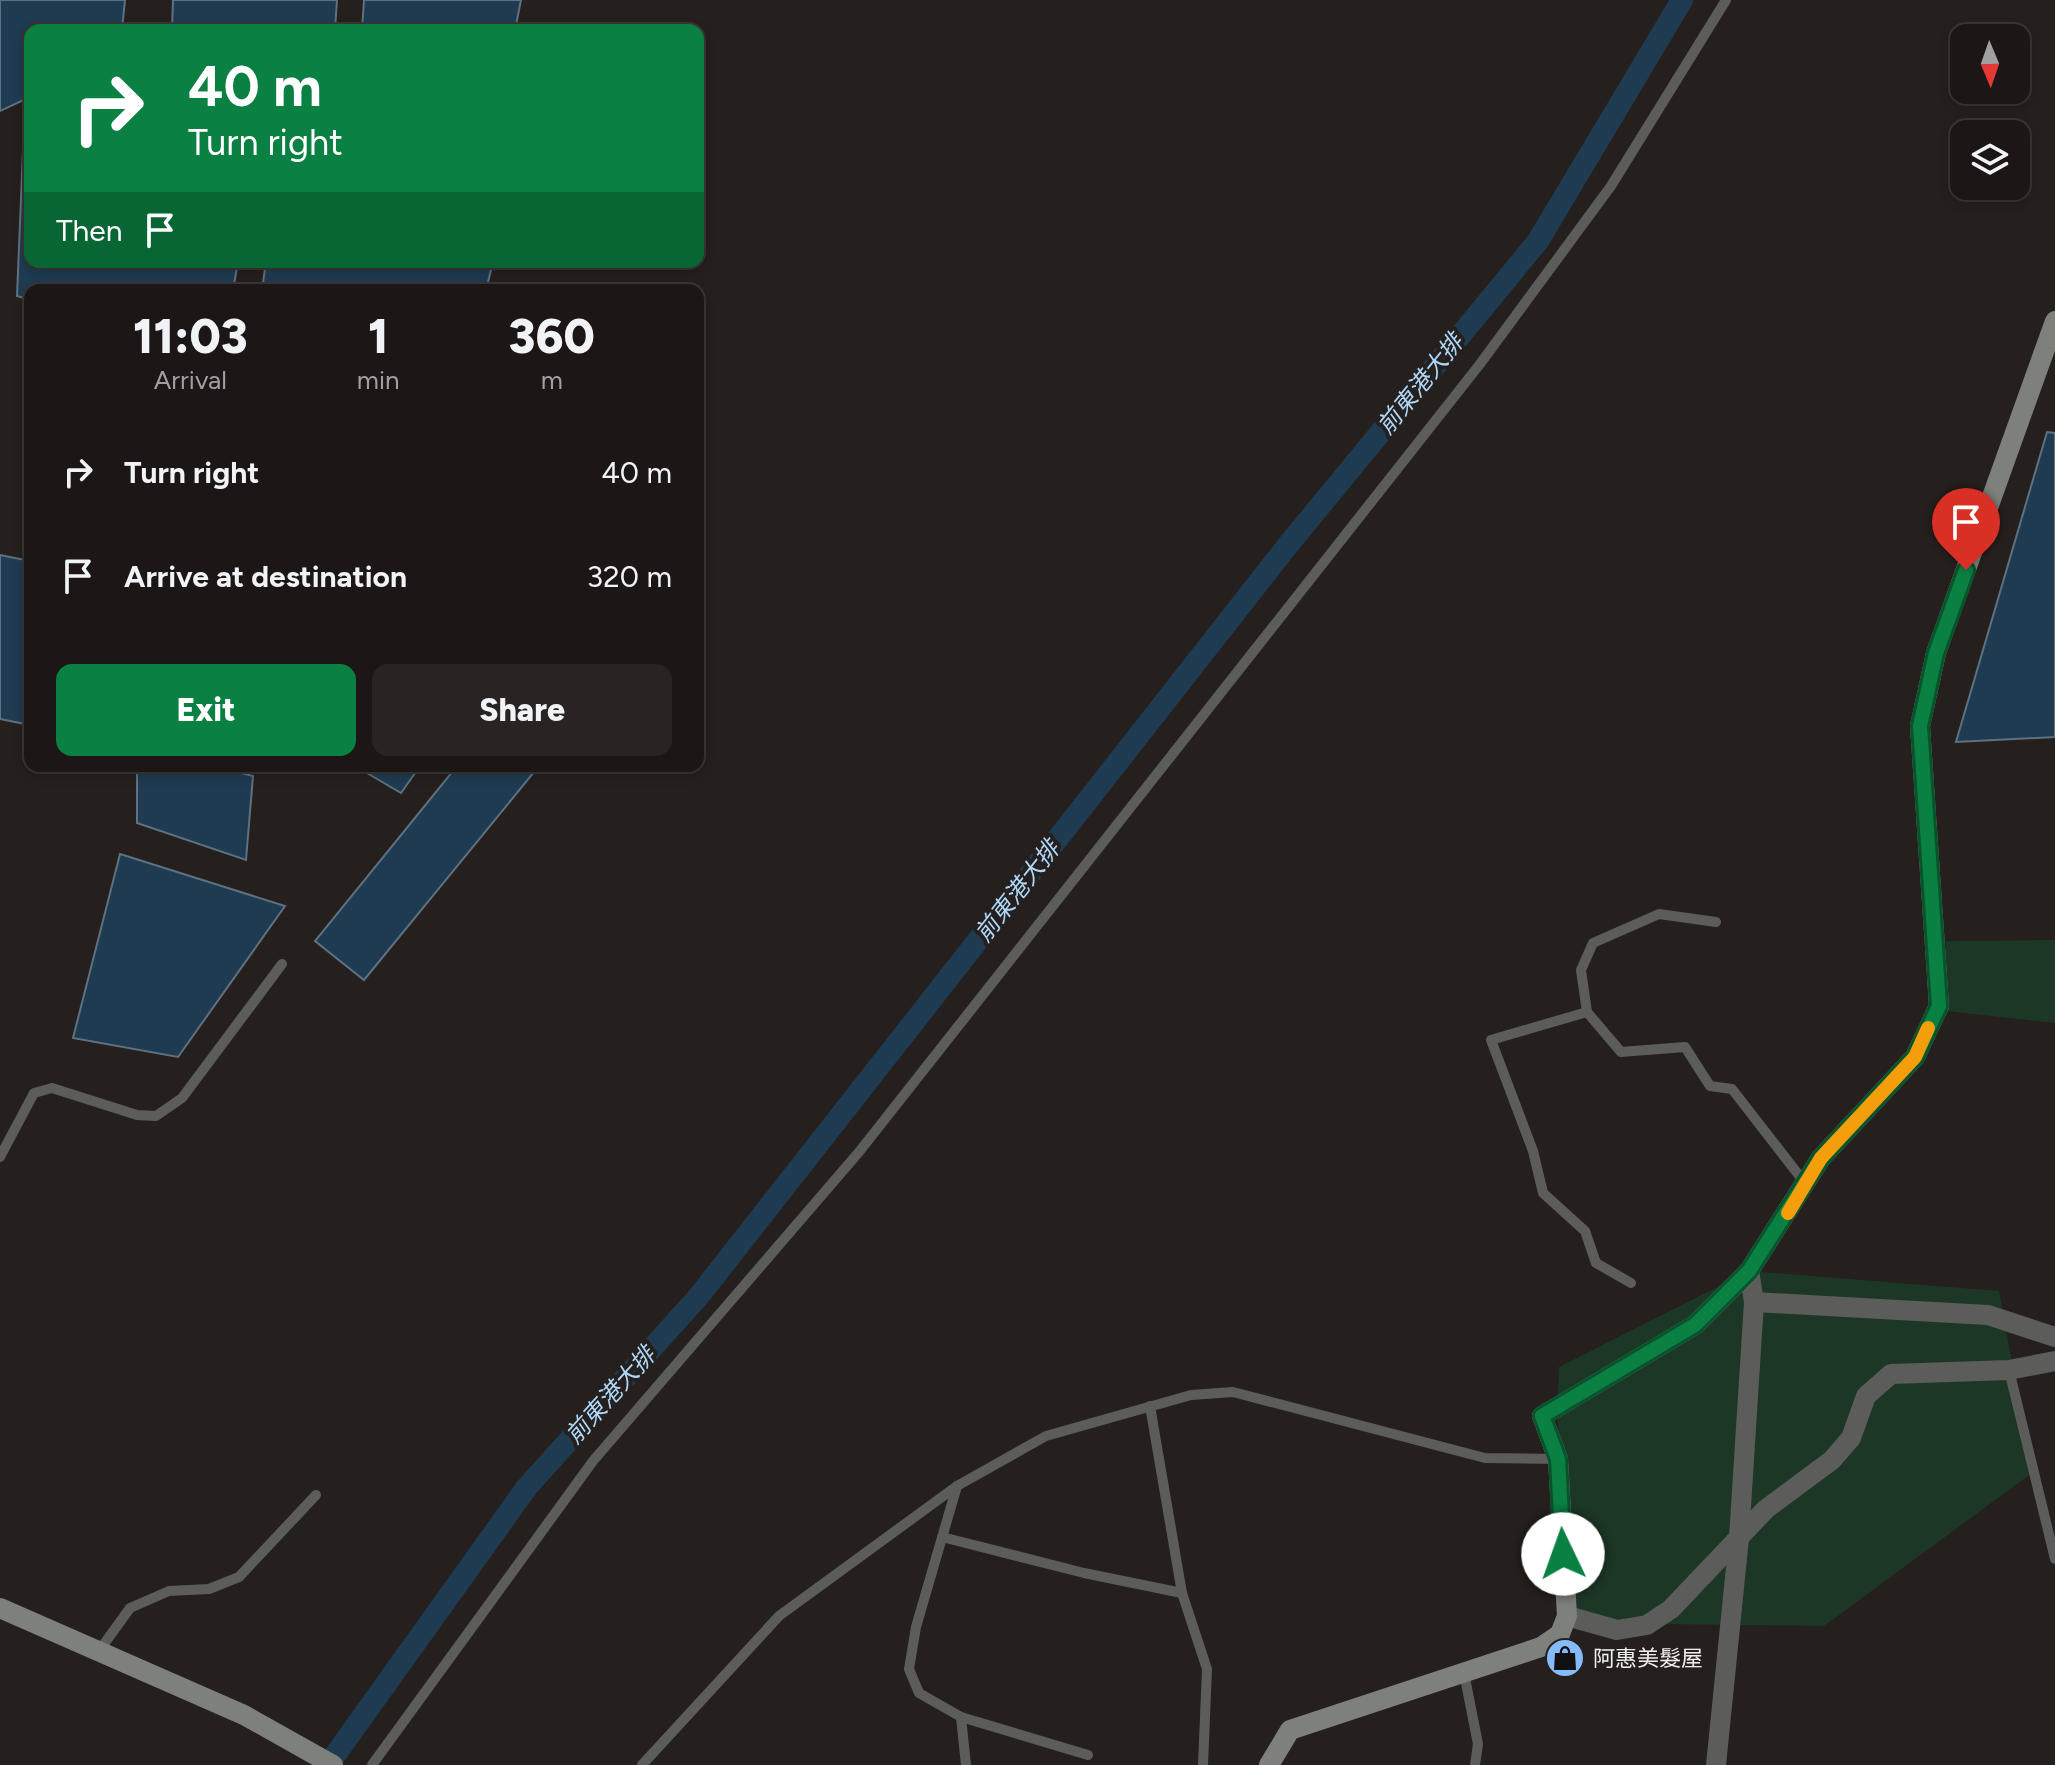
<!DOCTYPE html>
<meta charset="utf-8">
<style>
:root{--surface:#1c1716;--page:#292423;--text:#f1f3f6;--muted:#a09fa1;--line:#3a3635;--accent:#0b8043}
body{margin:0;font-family:Figtree,"Noto Sans TC",sans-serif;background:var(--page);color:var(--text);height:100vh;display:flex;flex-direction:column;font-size:30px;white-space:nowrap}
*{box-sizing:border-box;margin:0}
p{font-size:26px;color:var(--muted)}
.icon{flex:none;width:44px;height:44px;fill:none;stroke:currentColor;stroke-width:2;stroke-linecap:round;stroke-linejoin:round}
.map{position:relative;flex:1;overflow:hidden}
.drawer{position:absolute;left:24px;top:284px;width:680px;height:488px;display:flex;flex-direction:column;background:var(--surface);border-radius:16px;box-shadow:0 4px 12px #0003,0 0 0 2px var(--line)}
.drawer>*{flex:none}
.banner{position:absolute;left:24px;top:24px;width:680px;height:244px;border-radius:16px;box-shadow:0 4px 12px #0003,0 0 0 2px var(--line);background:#0b8043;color:#fff;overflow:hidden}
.needle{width:52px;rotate:178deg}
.fabs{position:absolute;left:1950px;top:24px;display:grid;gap:16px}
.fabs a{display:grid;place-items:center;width:80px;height:80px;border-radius:16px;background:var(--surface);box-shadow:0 4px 12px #0003,0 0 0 2px var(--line);font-size:40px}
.pin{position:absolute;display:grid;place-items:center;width:68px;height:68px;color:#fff;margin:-82px -34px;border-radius:50% 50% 50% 0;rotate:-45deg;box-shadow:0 0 8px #0007}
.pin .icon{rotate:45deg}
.me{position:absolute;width:88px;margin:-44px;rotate:357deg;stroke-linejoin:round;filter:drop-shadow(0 0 6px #0008)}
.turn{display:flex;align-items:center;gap:28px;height:168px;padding:0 32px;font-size:36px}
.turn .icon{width:104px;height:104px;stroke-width:2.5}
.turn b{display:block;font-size:56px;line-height:68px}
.then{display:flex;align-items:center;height:76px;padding:0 32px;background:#0003;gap:16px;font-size:30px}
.eta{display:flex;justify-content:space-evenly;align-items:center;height:136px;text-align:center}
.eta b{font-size:48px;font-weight:800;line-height:56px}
.primary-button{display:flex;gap:16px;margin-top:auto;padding:16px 32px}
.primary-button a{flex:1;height:92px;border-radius:16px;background:var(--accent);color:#fff;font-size:32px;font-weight:800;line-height:92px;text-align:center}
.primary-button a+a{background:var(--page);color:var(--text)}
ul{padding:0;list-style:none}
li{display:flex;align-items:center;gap:24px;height:104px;padding:0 32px}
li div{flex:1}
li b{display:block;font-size:30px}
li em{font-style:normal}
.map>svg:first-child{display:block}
.green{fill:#1c3726}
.water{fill:#1f3b51;stroke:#5e7180;stroke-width:2}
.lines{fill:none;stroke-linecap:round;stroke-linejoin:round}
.canal{stroke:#1f3b51;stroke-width:22}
.lane{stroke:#5c5d5b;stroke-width:10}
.street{stroke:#5c5d5b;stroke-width:20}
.secondary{stroke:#7e807c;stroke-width:20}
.route-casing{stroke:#07532c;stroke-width:20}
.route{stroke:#0b8043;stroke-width:14}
.slow{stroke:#f59e0b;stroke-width:14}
.labels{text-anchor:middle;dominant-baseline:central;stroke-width:8;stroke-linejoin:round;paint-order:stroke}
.poi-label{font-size:22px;fill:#f2eeed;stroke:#251f1d;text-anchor:start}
.water-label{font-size:24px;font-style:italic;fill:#aed8fb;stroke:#251f1d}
</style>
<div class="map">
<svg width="2055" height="1765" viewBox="0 0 2055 1765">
<rect width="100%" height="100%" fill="#251f1d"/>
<g class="green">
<path d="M 2055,940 L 2055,1023 L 1936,1010 L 1946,941 Z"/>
<path d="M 1749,1271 L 1999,1291 L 2032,1473 L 1824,1626 L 1572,1623 L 1557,1411 L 1559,1367 Z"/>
</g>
<g class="water">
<path d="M 0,0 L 125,0 L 122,30 L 30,30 L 30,97 L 0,111 Z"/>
<path d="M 173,0 L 337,0 L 335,30 L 172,30 Z"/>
<path d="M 364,0 L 521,0 L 515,30 L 362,30 Z"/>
<path d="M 23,150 L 30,151 L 30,262 L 238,262 L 233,290 L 30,290 L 30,300 L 17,296 Z"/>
<path d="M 266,262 L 493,262 L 486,290 L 262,290 Z"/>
<path d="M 2047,432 L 2055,433 L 2055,737 L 1956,742 Z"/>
<path d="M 0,555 L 30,561 L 30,725 L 0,719 Z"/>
<path d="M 137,766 L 213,766 L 253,776 L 246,860 L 137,823 Z"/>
<path d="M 355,766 L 420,766 L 401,793 Z"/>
<path d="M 457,766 L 539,766 L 364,980 L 315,941 Z"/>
<path d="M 120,854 L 285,906 L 178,1057 L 73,1038 Z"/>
</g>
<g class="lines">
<path class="canal" d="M 328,1765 L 527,1487 L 699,1296 L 1288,545 L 1538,241 L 1682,0"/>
<g class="lane">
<path d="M 1587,1012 L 1621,1052 L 1685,1047 L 1710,1086 L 1732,1089 L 1805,1183"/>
<path d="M 0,1157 L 34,1093 L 52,1088 L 137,1115 L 156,1116 L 182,1098 L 282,964"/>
<path d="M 1631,1283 L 1596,1263 L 1585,1231 L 1543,1193 L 1533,1151 L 1491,1040 L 1587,1012 L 1581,970 L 1593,943 L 1659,914 L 1716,922"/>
<path d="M 2009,1370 L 2055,1559"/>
<path d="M 1150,1406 L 1182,1593 L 1207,1669 L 1203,1765"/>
<path d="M 957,1486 L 916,1627 L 909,1669 L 919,1693 L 961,1717 L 1088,1755"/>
<path d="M 942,1537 L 1084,1573 L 1182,1593"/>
<path d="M 99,1651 L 130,1608 L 169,1591 L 209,1589 L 239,1577 L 316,1495"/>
<path d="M 1464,1673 L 1478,1744 L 1475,1765"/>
<path d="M 961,1717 L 966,1765"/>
<path d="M 372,1765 L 593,1461 L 859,1152 L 1480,364 L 1611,186 L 1726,0"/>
<path d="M 642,1765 L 779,1616 L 957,1486 L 1046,1436 L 1191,1395 L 1233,1392 L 1485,1458 L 1558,1459"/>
</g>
<g class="street">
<path d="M 1754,1302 L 1988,1315 L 2055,1337"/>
<path d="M 1567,1616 L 1617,1630 L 1647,1625 L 1671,1609 L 1766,1509 L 1832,1460 L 1851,1438 L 1866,1396 L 1891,1374 L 2009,1370 L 2055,1361"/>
<path d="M 1716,1765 L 1739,1538 L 1754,1302 L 1749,1271"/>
</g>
<g class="secondary">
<path d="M 0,1608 L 244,1715 L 333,1765"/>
<path d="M 1269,1765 L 1290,1730 L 1541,1647 L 1560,1634 L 1567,1616 L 1558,1459 L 1542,1416 L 1695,1325 L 1749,1271 L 1821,1158 L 1915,1057 L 1939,1006 L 1920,726 L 1936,653 L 2055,321"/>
</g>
</g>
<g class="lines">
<defs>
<path id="route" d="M 1563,1554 L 1558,1459 L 1542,1416 L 1695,1325 L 1749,1271 L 1821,1158 L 1915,1057 L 1939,1006 L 1920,726 L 1936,653 L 1966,570"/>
</defs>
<use href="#route" class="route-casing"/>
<use href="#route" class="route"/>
<path class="slow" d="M 1788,1213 L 1821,1158 L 1915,1057 L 1928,1028"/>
</g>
<defs>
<symbol id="shop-disc" viewBox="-11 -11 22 22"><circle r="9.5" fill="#86bbfb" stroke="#251f1d"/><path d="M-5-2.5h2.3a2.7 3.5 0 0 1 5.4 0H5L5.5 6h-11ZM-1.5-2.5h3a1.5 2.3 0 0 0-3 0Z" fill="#111"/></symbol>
</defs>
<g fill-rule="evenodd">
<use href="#shop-disc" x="1543" y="1636" width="44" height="44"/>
</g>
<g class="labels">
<g class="poi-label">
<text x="1593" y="1658">阿惠美髮屋</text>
</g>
<g class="water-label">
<text transform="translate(1420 384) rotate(-51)">前東港大排</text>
<text transform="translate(1017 891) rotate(-52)">前東港大排</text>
<text transform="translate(610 1395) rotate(-48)">前東港大排</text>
</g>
</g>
</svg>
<div class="fabs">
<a><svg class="needle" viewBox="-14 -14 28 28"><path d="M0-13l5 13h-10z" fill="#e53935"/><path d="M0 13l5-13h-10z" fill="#a09fa1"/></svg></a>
<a><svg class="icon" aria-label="layers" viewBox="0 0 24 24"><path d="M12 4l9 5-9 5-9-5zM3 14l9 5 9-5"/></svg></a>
</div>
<div class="pin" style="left:1966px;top:570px;background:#d93025"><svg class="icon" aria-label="arrive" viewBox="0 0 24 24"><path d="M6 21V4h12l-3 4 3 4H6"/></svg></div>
<svg class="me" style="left:1563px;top:1554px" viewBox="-20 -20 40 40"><circle r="19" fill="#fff"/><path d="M0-13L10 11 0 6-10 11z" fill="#0b8043"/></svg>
<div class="banner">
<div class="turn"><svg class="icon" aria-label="right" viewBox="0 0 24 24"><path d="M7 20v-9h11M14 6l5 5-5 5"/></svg><div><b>40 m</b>Turn right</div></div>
<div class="then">Then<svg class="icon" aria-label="arrive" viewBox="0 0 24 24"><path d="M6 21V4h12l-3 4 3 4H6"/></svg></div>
</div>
<section class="drawer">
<div class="eta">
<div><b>11:03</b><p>Arrival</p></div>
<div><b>1</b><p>min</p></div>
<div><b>360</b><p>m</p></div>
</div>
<ul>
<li><svg class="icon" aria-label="right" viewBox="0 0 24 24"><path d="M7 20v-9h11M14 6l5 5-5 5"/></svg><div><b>Turn right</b></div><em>40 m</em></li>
<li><svg class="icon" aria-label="arrive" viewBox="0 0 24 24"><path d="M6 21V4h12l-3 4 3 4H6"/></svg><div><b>Arrive at destination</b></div><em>320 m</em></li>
</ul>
<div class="primary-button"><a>Exit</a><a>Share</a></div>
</section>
</div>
